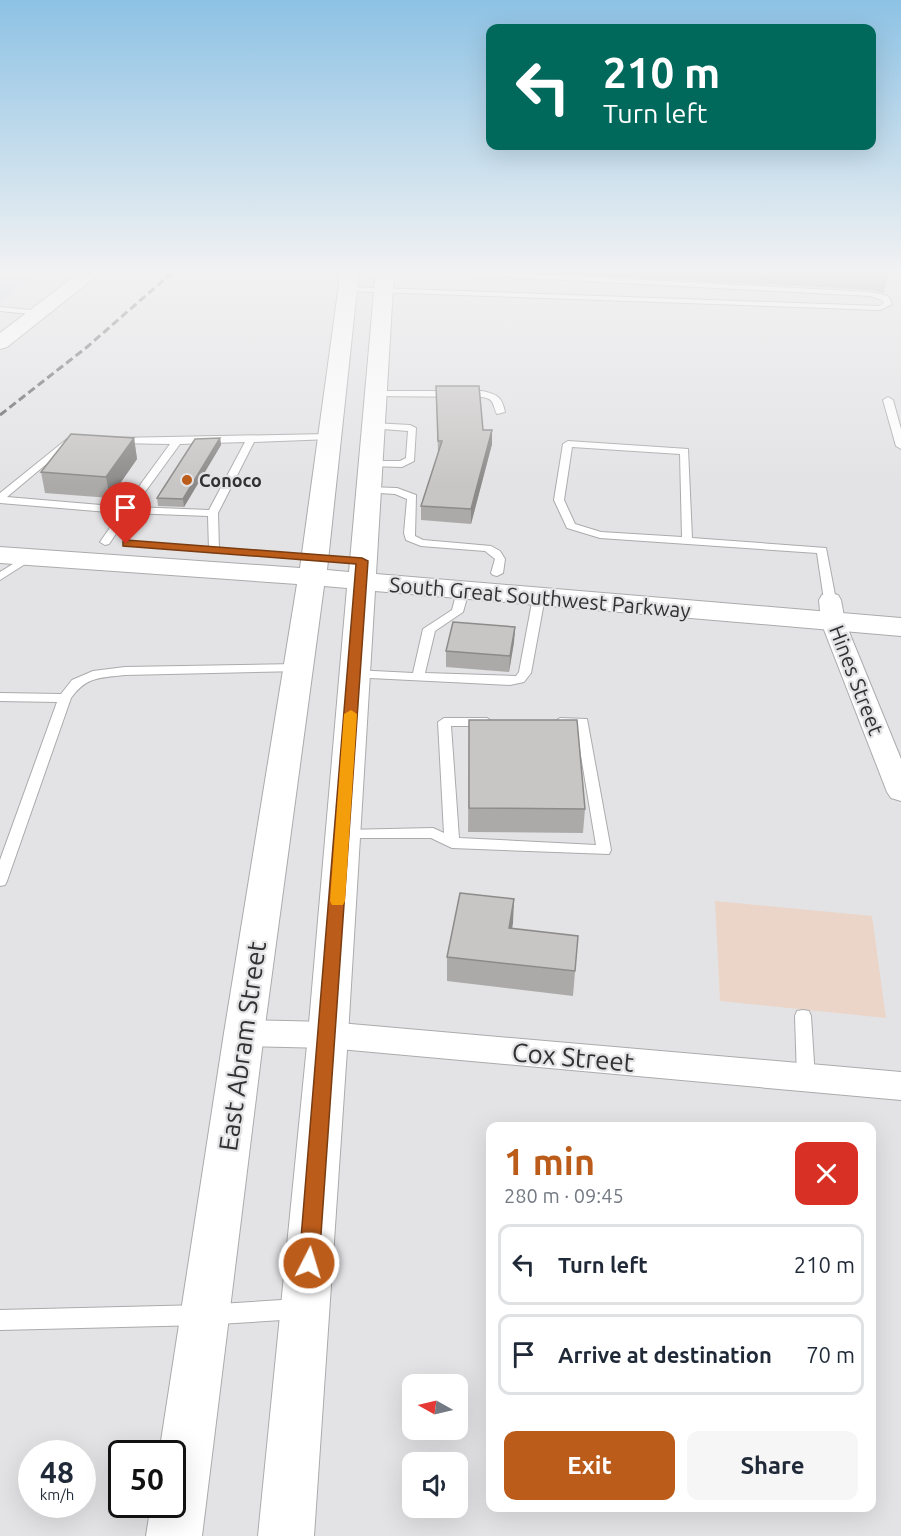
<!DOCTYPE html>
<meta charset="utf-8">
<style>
:root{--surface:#fff;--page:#f6f6f7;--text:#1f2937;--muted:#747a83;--line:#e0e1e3;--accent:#bc5c1a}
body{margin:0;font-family:Ubuntu,sans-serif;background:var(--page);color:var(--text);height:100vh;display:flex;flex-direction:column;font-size:22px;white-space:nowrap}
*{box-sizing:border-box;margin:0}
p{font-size:20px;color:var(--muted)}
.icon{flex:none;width:33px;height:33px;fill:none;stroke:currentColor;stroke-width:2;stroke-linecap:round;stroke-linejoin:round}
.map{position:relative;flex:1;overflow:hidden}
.drawer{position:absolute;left:486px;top:1122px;width:390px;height:390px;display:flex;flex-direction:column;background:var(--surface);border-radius:12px;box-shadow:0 6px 24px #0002}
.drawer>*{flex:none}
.guide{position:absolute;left:486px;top:24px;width:390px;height:126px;border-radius:12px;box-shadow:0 6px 24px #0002;background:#00695c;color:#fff;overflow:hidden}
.needle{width:39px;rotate:278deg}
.buttons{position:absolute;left:402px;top:1374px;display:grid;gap:12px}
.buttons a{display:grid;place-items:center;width:66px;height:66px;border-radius:12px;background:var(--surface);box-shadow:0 6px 24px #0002;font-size:30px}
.speed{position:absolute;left:18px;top:1440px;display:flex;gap:12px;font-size:30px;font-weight:700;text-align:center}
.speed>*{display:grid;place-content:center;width:78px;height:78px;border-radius:50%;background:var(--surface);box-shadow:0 6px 24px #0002;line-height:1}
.speed small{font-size:15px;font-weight:400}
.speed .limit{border:3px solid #111;border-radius:9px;background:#fff;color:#111}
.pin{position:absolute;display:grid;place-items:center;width:51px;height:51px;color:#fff;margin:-62px -26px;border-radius:50% 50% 50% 0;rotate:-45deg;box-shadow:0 0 6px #0007}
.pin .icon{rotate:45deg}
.me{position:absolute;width:66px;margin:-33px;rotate:5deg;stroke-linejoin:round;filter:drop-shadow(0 0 4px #0008)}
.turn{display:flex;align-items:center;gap:21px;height:126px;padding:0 18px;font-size:27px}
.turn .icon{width:78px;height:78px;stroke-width:2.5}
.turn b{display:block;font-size:42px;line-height:51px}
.round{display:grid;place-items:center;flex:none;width:63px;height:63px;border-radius:12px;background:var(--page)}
.head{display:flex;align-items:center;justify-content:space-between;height:102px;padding:0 18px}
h1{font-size:36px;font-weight:700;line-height:45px;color:var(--accent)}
.button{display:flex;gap:12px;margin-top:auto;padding:12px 18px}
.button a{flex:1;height:69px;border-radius:12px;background:var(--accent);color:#fff;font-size:24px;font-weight:700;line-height:69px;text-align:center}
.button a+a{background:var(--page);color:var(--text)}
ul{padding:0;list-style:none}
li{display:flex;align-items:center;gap:18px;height:81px;margin:0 12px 9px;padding:0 6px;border:3px solid var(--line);border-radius:12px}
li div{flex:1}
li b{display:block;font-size:22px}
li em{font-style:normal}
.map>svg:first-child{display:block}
.built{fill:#d4d7df}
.industrial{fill:#ebd5c8}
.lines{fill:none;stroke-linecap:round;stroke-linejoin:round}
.service-casing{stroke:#ababad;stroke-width:2}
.minor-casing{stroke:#ababad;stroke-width:2}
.secondary-casing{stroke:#ababad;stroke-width:2}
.primary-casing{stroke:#ababad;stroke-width:2}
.service{fill:#fff;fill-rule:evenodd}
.minor{fill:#fff;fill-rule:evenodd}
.secondary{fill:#fff;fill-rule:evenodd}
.primary{fill:#fff;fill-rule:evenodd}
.rail{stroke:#5b5b5d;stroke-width:3;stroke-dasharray:8 4;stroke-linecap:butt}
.wall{fill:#acaaa9}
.shaded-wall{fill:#8c8b8a}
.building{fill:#c8c6c5;stroke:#8c8b8a;stroke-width:1.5}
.route{fill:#bc5c1a;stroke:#7a3c11;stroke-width:1.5}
.slow{fill:#f59e0b}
.poi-dot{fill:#bc5c1a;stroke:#e3e3e5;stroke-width:2}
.labels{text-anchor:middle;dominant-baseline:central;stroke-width:4.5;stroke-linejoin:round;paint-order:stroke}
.far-poi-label{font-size:18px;font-weight:bold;fill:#313132;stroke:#e3e3e5;text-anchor:start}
.street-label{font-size:21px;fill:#313132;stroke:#e3e3e5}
.near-street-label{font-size:26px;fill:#313132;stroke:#e3e3e5}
</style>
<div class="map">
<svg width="901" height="1536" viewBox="0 0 901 1536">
<rect width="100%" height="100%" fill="#e3e3e5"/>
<path class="built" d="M 0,270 L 43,270 L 0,302 Z"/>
<path class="industrial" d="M 715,901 L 872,916 L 886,1018 L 720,1001 Z"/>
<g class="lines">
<defs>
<g id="service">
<path d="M 409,270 L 463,270 L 870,292 L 888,296 L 892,304 L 880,310 L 347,291 L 343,289 L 347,287 L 879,306 L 884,303 L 882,300 L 870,296 L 413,272 Z"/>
<path d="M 0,307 L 40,311 L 44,313 L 40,315 L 0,311 Z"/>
<path d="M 375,391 L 482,391 C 497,394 502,397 505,412 L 497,414 C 492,404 495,399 482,397 L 372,396 L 372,392 Z"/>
<path d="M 888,397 L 893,400 L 901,429 L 901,449 L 896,446 L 883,400 Z"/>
<path d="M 373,423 L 410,425 L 416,428 L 414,461 L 402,467 L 367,466 L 367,462 L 370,461 L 400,461 L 406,458 L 408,431 L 370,428 L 370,424 Z"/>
<path d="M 328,434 L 333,437 L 331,439 L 254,442 L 218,513 L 219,550 L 214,553 L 209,550 L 208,516 L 130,513 L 109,544 L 105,545 L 100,542 L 120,513 L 0,503 L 0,493 L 67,439 L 76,439 L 81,442 L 69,445 L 7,497 L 124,507 L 170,444 L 113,443 L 111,441 L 116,438 ZM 245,442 L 209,510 L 134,507 L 180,444 Z"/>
<path d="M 568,441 L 688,449 L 692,538 L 826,548 L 836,600 L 830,603 L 824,600 L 817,553 L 600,538 L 567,528 L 554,500 L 563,444 ZM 572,447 L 680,454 L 682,537 L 601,532 L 575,524 L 564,500 Z"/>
<path d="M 368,487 L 397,488 L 416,495 L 415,536 L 423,540 L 491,546 L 500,551 L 505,559 L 503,573 L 497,576 L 493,575 L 491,573 L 495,559 L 485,551 L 421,546 L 406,540 L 404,533 L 407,499 L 395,494 L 364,492 L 363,490 Z"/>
<path d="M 29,554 L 33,555 L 33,559 L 0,580 L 0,572 Z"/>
<path d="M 463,588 L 469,591 L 463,612 L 435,631 L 425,673 L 516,676 L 519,672 L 533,597 L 539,594 L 545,597 L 531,673 L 524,682 L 510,685 L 350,677 L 348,674 L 354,670 L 413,673 L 423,629 L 452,610 L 457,591 Z"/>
<path d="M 298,664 L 304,668 L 302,671 L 125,675 C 100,678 87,676 71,698 L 7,881 L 5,885 L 0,886 L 0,860 L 57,702 L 0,701 L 0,693 L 61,694 L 72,680 L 93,671 L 125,667 Z"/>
<path d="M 444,718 L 487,718 L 493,722 L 487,726 L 451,726 L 459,838 L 596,845 L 576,726 L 560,726 L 554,722 L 560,718 L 587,719 L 611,850 L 609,854 L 452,848 L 431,838 L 339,838 L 337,835 L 339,832 L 344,830 L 433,828 L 444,833 L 438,722 Z"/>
<path d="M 803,1010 L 809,1011 L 811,1016 L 815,1078 L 812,1083 L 806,1085 L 800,1083 L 797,1078 L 795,1016 L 797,1011 Z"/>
<path d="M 298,1299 L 305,1302 L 308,1309 L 305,1316 L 298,1319 L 203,1325 L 0,1330 L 0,1310 L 203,1305 Z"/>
</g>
<g id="minor">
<path d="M 830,593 L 838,595 L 841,600 L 845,622 L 901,759 L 901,801 L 891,798 L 887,792 L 821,622 L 819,600 L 822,595 Z"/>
<path d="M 244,1020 L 328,1022 L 901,1072 L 901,1100 L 328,1048 L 244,1046 L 232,1042 L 227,1033 L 232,1024 Z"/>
</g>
<path id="secondary" d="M 341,270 L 359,270 L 327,570 L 349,572 L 376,270 L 394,270 L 376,574 L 901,618 L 901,636 L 375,591 L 348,1035 L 314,1536 L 258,1536 L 308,1035 L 347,588 L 324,586 L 264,1033 L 202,1536 L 146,1536 L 151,1504 L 172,1504 L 172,1454 L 159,1454 L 224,1033 L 297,584 L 0,563 L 0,547 L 300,568 Z"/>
<path id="primary" d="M 83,270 L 104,270 L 7,347 L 0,349 L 0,333 Z"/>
</defs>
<use href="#service" class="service-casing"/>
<use href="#minor" class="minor-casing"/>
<use href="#secondary" class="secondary-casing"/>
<use href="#primary" class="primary-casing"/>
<use href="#service" class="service"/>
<use href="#minor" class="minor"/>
<use href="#secondary" class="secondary"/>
<use href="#primary" class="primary"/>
<path class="rail" d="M 0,415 L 87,347 L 175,270"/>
</g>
<g class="wall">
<path d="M 505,270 L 889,270 L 884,293 L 870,290 Z"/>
<path d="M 436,386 L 483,430 L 492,444 L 471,524 L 421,520 L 421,506 L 438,453 Z"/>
<path d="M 134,438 L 137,459 L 110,498 L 45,493 L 41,472 Z"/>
<path d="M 220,438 L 221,445 L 184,507 L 158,506 L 157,498 Z"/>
<path d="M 515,627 L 514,642 L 509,672 L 446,667 L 446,651 Z"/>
<path d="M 469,720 L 585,809 L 583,833 L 468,832 Z"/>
<path d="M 514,899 L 512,929 L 578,936 L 573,996 L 447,981 L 447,957 Z"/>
</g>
<g class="shaded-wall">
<path d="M 492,430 L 492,444 L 471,524 L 471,509 Z"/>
<path d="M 134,438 L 137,459 L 110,498 L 106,477 Z"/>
<path d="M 220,438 L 221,445 L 184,507 L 183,499 Z"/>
<path d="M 515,627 L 514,642 L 509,672 L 510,656 Z"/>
<path d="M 514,899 L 513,923 L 508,952 L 509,928 Z"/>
</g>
<g class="building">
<path d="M 436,386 L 479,386 L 483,430 L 492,430 L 471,509 L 421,506 L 442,441 L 438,441 Z"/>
<path d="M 71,434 L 134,438 L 106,477 L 41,472 Z"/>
<path d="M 220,438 L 183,499 L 157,498 L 195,439 Z"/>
<path d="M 453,622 L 515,627 L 510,656 L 446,651 Z"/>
<path d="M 469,720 L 577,720 L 585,809 L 469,808 Z"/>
<path d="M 460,893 L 514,899 L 509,928 L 578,936 L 575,971 L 447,957 Z"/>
</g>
<linearGradient id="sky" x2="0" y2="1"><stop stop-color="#8dc2e4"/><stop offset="0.56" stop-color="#f2f2f3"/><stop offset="1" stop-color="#f2f2f3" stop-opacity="0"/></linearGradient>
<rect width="901" height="485" fill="url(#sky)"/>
<path class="route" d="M 126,540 L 362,558 L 368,561 L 319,1263 L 316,1270 L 309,1272 L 302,1270 L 299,1263 L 356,564 L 123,546 L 123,541 Z"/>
<path class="slow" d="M 351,710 L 357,714 L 345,901 L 343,905 L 332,905 L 330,901 L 344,714 Z"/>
<circle class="poi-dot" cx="187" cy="480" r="6"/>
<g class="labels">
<g class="far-poi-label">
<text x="199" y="480">Conoco</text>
</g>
<g class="street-label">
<text transform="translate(540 597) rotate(5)">South Great Southwest Parkway</text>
<text transform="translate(857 680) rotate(69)">Hines Street</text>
</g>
<g class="near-street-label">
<text transform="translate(242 1046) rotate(-82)">East Abram Street</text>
<text transform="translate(573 1057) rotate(5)">Cox Street</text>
</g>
</g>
</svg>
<div class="buttons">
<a><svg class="needle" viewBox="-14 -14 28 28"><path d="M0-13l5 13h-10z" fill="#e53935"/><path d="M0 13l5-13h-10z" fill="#747a83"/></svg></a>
<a><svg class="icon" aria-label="sound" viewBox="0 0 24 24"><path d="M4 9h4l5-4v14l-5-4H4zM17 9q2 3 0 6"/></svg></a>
</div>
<div class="speed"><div>48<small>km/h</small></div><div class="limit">50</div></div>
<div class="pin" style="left:126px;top:544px;background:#d93025"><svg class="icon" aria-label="arrive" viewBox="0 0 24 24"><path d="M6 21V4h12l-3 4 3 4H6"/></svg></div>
<svg class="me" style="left:309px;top:1263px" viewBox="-20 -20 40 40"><circle r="17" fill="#bc5c1a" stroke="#fff" stroke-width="3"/><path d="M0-11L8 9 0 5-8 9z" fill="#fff"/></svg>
<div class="guide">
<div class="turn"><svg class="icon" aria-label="left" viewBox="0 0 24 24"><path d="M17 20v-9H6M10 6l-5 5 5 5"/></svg><div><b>210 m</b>Turn left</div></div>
</div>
<section class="drawer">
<div class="head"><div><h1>1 min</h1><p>280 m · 09:45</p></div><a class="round" style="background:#d93025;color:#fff"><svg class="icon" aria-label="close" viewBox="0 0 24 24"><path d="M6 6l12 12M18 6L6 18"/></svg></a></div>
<ul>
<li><svg class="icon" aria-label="left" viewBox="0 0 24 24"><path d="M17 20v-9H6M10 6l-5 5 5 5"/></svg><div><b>Turn left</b></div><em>210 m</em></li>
<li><svg class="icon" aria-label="arrive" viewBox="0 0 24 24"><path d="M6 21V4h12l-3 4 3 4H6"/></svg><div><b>Arrive at destination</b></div><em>70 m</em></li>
</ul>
<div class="button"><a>Exit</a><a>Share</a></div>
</section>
</div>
